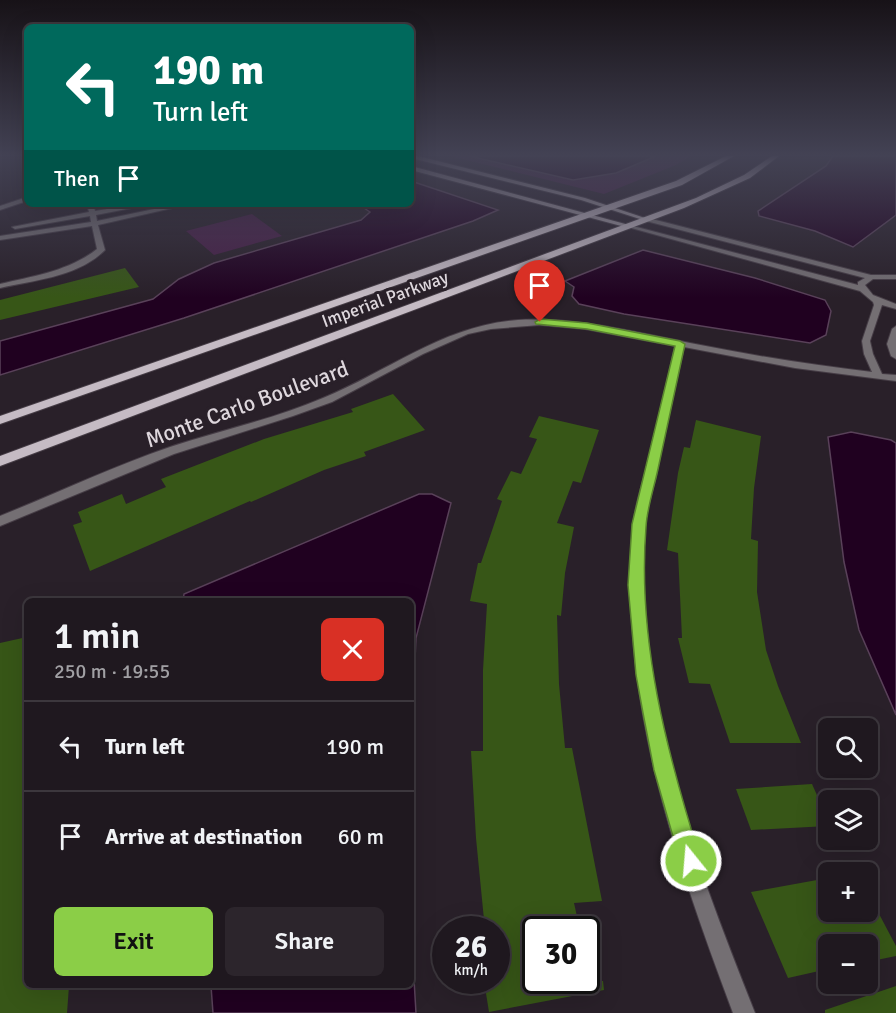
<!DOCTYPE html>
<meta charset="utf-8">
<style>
:root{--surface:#1f181f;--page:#2c252c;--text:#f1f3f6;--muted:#a1a0a4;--line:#3c373d;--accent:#8bce47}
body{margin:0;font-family:Signika,sans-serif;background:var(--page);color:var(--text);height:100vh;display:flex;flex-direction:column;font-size:22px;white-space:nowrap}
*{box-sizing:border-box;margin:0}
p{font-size:20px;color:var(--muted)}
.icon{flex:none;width:33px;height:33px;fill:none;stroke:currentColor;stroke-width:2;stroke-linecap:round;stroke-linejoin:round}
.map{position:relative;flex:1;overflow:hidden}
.side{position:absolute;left:24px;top:598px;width:390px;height:390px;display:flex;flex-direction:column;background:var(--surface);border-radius:9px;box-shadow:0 6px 24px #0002,0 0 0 2px var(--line)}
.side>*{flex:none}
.guide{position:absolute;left:24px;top:24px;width:390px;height:183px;border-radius:9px;box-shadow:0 6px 24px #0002,0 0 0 2px var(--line);background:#00695c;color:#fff;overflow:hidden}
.fabs{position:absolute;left:818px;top:718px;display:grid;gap:12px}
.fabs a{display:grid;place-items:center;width:60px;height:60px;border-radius:9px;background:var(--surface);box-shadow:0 6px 24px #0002,0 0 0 2px var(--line);font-size:30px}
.speed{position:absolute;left:432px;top:916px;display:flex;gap:12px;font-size:30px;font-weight:700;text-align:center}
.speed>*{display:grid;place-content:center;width:78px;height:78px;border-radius:50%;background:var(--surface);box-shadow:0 6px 24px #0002,0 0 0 2px var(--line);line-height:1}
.speed small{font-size:15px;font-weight:400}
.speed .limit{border:3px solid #111;border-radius:9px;background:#fff;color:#111}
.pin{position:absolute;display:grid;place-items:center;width:51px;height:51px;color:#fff;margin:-62px -26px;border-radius:50% 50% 50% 0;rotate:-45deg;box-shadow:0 0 6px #0007}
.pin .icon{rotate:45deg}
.me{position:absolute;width:66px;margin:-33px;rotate:343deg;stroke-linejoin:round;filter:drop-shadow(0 0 4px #0008)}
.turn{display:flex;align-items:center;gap:21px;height:126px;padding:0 30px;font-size:27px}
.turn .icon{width:78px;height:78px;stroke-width:2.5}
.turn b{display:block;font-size:42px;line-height:51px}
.then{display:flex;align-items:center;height:57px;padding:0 30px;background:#0003;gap:12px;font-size:22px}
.round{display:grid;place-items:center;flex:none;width:63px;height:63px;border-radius:9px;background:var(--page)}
.head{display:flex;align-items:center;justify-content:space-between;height:102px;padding:0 30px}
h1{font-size:36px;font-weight:600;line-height:45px}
.cta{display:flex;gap:12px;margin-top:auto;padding:12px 30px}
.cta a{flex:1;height:69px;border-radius:9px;background:var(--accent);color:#111;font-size:24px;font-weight:600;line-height:69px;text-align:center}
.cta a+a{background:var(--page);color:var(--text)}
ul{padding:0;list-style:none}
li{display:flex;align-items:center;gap:18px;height:90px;padding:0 30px;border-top:2px solid var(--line)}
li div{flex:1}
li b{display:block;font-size:22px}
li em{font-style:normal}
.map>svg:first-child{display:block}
.green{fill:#471f47}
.water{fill:#200120;stroke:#594159;stroke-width:1.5}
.building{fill:#375617}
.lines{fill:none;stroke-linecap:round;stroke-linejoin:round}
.street-casing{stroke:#463d46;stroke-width:2}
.secondary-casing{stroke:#463d46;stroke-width:2}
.primary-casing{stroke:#463d46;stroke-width:2}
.street{fill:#746f73;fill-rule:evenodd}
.secondary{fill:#a29aa1;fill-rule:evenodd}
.primary{fill:#c5bbc4;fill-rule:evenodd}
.route{fill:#8bce47;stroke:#5a862e;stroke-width:1.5}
.labels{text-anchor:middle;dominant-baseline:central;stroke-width:6;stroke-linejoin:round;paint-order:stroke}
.far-street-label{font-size:18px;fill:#ded7dd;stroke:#292029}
.street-label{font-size:22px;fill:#ded7dd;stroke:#292029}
</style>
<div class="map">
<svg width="896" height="1013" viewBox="0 0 896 1013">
<rect width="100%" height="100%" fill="#292029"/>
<g class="green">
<path d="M 450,156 L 691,156 L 676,165 L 604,194 Z"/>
<path d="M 252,214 L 282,236 L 214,255 L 186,231 Z"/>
</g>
<g class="water">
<path d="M 469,156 L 656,156 L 616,173 L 573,180 Z"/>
<path d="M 833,156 L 896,156 L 896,215 L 853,247 L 815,231 L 759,216 L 758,211 L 826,166 Z"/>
<path d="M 411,181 L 498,210 L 473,221 L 184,318 L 0,375 L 0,341 L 153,299 L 179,279 L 214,263 L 361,220 L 370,212 L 358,204 L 411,204 Z"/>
<path d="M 643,250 L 755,278 L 825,300 L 831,311 L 826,335 L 810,343 L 624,314 L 579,304 L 572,296 L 574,287 L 565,281 Z"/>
<path d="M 851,432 L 891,440 L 896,443 L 896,715 L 859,630 L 844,562 L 828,437 Z"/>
<path d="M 419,494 L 432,494 L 451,503 L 416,638 L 411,746 L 411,602 L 183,601 L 184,594 Z"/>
<path d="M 411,928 L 416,1013 L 213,1013 L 211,986 L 411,986 Z"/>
</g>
<g class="building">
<path d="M 125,268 L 139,287 L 0,320 L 0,300 Z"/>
<path d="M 393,394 L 425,430 L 364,452 L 366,456 L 324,470 L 251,502 L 250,501 L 90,571 L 73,525 L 82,522 L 78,512 L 122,494 L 126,504 L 166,487 L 161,479 L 264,439 L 353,412 L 351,409 Z"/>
<path d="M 539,416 L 599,430 L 581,483 L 573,481 L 557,523 L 574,527 L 565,573 L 561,616 L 557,615 L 559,684 L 565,748 L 572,748 L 602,901 L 574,903 L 580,930 L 536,930 L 536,981 L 603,981 L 604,990 L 489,1012 L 484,981 L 496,981 L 496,930 L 485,930 L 476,838 L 471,751 L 483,751 L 483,670 L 487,604 L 470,601 L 478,563 L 481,563 L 502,501 L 497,499 L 511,471 L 521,474 L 537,439 L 529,437 Z"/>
<path d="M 696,420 L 761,436 L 754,488 L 751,539 L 758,541 L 757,592 L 766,650 L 778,686 L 801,743 L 730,743 L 710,684 L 689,683 L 678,638 L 682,638 L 678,553 L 667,550 L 678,473 L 684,447 L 690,448 Z"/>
<path d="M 27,637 L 27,986 L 69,986 L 67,1013 L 0,1013 L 0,643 Z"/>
<path d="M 812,784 L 828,820 L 828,826 L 751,830 L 736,789 Z"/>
<path d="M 828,878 L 828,912 L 878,912 L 896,946 L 896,956 L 867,962 L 867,945 L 828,945 L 828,969 L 788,978 L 751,892 Z"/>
<path d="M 896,986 L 896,1013 L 825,1013 L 825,1010 Z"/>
</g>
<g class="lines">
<defs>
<g id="street">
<path d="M 27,197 L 27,201 L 0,210 L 0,206 Z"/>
<path d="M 87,204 L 93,204 L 95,211 L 138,204 L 152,204 L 96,215 L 97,221 L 178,204 L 190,204 L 98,225 L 105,250 C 78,277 35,280 0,288 L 0,284 C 34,276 69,271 97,249 L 92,226 L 0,240 L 0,236 L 91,222 L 90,216 L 15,229 L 12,227 L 89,212 Z"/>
<path d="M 648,218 L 871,275 L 896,275 L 896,279 L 873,279 L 865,285 L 873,295 L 896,304 L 896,309 L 882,305 L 870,341 L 873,354 L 882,374 L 896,375 L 896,381 L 795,368 L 684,347 C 675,388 666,427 658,467 C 654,487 647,506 645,525 C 630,693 694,859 755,1013 L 733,1013 C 675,858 618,695 633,527 C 634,508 641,489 646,470 C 656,428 666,387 675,346 L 585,329 L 540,325 L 491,329 L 468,334 L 423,354 L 332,402 L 293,416 L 174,454 L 0,526 L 0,516 C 57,493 112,467 170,447 C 221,430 274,419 323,398 C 389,371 444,325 518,320 C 576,317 634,332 690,343 C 750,355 811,365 872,372 L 864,354 L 862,341 L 874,305 L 873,302 L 860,291 L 624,226 L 629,225 L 858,285 L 858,282 L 865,278 L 646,221 L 646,219 Z"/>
<path d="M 896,326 L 896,359 L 891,356 L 887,344 L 892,329 Z"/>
</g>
<g id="secondary">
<path d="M 411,156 L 418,156 L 585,198 L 651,220 L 646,221 L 581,200 L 411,158 Z"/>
<path d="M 411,166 L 629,225 L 630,226 L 625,227 L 411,170 Z"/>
</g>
<g id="primary">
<path d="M 726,156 L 734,156 L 682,185 L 0,424 L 0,416 L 676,181 Z"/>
<path d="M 772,156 L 779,156 L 750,178 L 684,208 L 0,466 L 0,456 L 696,198 L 744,175 Z"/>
</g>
</defs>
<use href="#street" class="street-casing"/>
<use href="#secondary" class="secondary-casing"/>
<use href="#primary" class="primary-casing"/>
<use href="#street" class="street"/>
<use href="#secondary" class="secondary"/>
<use href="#primary" class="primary"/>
</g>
<linearGradient id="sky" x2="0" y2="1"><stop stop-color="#171217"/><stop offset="0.52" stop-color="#434254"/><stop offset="1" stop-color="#434254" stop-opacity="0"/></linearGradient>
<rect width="896" height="298" fill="url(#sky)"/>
<path class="route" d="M 540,319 L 587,323 L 680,341 L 685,344 C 676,386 667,427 658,469 C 654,488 647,508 646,527 C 637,641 667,753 701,861 L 698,869 L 691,872 L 683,869 L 680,861 L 654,770 L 643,713 L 636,675 L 628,585 L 632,524 L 675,346 L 587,329 L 536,324 L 535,322 Z"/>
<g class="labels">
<g class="far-street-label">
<text transform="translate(385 299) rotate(-20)">Imperial Parkway</text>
</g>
<g class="street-label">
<text transform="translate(247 404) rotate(-20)">Monte Carlo Boulevard</text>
</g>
</g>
</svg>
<div class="fabs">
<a><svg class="icon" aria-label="search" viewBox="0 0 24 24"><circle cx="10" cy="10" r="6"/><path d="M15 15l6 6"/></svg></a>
<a><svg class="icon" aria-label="layers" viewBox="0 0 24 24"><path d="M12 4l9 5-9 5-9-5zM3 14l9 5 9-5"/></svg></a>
<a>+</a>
<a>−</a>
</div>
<div class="speed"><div>26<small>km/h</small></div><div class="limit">30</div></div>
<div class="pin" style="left:540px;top:322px;background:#d93025"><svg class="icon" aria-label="arrive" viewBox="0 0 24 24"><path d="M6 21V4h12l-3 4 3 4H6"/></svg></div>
<svg class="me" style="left:691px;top:861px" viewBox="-20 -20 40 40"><circle r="17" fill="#8bce47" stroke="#fff" stroke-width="3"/><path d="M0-11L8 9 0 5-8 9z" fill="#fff"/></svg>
<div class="guide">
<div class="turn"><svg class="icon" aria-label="left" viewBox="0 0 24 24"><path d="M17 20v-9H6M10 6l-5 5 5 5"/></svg><div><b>190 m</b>Turn left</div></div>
<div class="then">Then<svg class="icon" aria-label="arrive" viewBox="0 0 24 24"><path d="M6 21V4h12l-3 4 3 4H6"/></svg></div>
</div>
<section class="side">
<div class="head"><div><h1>1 min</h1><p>250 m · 19:55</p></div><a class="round" style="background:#d93025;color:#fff"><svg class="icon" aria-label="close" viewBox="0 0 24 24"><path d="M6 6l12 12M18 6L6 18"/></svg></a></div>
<ul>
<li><svg class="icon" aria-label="left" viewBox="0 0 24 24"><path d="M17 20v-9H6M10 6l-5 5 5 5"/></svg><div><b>Turn left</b></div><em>190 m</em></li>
<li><svg class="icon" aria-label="arrive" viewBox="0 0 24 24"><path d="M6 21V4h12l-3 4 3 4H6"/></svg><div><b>Arrive at destination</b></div><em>60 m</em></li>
</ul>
<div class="cta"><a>Exit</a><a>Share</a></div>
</section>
</div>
